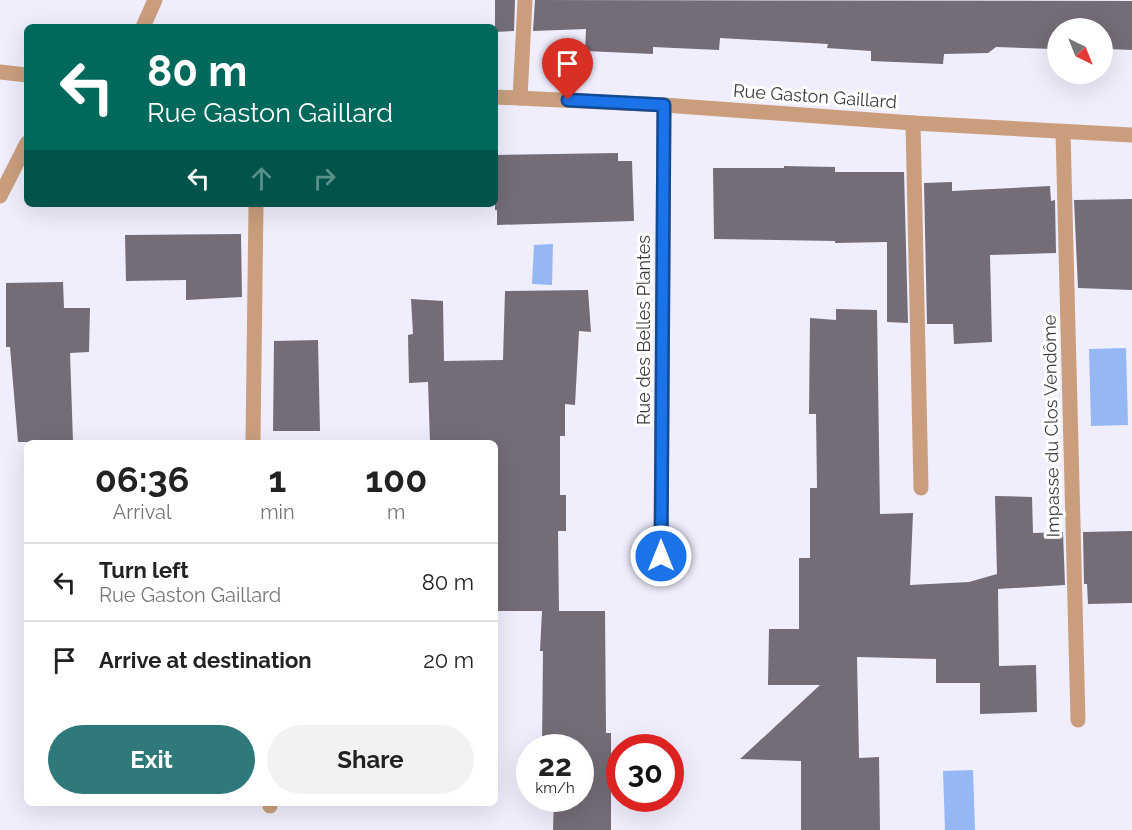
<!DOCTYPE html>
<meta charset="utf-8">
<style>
:root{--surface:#fff;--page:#f2f2f2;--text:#222;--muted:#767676;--line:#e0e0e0;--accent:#2f797b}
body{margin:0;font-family:Raleway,sans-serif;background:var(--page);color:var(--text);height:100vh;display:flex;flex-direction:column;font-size:22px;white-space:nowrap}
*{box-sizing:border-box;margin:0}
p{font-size:20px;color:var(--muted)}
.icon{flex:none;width:33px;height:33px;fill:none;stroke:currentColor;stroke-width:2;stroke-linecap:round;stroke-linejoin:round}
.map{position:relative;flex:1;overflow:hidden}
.details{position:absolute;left:24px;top:440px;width:474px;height:366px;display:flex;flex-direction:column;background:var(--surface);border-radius:9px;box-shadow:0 6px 24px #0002}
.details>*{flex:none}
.top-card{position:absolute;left:24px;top:24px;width:474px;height:183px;border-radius:9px;box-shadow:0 6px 24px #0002;background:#00695c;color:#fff;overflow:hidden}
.needle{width:39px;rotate:137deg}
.controls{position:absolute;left:1047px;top:18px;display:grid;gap:12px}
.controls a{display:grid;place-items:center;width:66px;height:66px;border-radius:50%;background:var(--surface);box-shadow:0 6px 24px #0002;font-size:30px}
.speed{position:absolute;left:516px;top:734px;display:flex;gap:12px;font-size:30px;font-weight:700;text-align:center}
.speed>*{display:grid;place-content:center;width:78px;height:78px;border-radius:50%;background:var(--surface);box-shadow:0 6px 24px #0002;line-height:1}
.speed small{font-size:15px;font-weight:400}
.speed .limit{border:9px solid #d22;background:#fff;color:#111}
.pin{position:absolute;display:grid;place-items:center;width:51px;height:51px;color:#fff;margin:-62px -26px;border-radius:50% 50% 50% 0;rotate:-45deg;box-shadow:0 0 6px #0007}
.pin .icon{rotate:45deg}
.me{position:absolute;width:66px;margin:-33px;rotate:0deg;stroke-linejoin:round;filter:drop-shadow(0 0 4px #0008)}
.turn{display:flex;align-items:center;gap:21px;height:126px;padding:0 24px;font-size:27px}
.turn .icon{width:78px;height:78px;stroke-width:2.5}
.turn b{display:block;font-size:42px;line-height:51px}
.lanes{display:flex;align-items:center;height:57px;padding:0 24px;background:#0003;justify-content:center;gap:30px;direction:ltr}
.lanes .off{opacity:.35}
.eta{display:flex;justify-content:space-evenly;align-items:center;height:102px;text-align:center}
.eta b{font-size:36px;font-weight:700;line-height:42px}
.primary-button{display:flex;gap:12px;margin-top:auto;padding:12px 24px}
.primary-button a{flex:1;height:69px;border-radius:36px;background:var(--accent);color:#fff;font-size:24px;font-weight:700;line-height:69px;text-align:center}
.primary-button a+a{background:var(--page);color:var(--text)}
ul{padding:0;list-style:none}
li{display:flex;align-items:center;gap:18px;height:78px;padding:0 24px;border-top:2px solid var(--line)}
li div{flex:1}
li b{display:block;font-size:22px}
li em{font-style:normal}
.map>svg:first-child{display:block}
.water{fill:#95b8f4}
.building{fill:#746c76}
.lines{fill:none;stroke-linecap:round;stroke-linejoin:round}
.service{stroke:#ca9e7d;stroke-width:15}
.minor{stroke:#ca9e7d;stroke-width:15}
.tertiary{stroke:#ca9e7d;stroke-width:15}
.route-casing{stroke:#114b97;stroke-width:15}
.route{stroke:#1a73e8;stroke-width:10}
.labels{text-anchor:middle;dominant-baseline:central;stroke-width:6;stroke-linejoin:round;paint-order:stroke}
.street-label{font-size:18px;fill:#3c3b41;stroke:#fff}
</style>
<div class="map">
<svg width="1132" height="830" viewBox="0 0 1132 830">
<rect width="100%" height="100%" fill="#f0eefd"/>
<g class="water">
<path d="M 553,244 L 552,285 L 532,284 L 534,245 Z"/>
<path d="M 1126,348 L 1128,425 L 1091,426 L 1089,349 Z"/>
<path d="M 973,770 L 975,830 L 945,830 L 943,771 Z"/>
</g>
<g class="building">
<path d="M 495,0 L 515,0 L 514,31 L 495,32 Z"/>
<path d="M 535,0 L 1132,1 L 1132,50 L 1108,49 L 1107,60 L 1102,60 L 1102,28 L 1058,28 L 1058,53 L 1053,49 L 996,47 L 988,53 L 944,54 L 943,64 L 871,61 L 871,51 L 827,48 L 828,44 L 720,38 L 719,50 L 653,47 L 653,54 L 585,51 L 586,29 L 533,31 Z"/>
<path d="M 618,153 L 618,161 L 632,161 L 634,221 L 497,225 L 497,210 L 495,210 L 495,155 Z"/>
<path d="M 784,166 L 835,167 L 835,172 L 904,172 L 908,323 L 887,322 L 887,242 L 835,243 L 835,241 L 714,239 L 713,168 L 784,168 Z"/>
<path d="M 952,182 L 952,191 L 1050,186 L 1051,201 L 1055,200 L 1056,253 L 990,255 L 992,342 L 954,344 L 953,324 L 927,324 L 924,183 Z"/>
<path d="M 1132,199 L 1132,290 L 1078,288 L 1074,200 Z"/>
<path d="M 241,234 L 242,297 L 186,300 L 186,280 L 126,281 L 125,235 Z"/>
<path d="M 63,282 L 64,308 L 90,308 L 89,352 L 70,353 L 73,442 L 18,442 L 10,347 L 6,347 L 6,283 Z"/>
<path d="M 588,290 L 591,332 L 579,331 L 575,405 L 565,404 L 565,436 L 560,436 L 560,495 L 566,495 L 566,531 L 558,531 L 559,611 L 605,611 L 606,733 L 611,733 L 611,830 L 553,830 L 554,798 L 580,798 L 580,747 L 542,747 L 543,651 L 540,651 L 542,611 L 495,611 L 495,442 L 430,442 L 428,382 L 409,383 L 408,335 L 413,334 L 411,299 L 443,301 L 444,361 L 503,360 L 505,291 Z"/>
<path d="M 836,309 L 877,310 L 880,514 L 913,513 L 910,585 L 969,582 L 997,574 L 995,496 L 1032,497 L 1033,533 L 1063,532 L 1065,585 L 998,589 L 999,666 L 1036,665 L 1037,712 L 980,714 L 980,683 L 936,683 L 936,659 L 857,657 L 859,758 L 879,757 L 880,830 L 801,830 L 801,761 L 740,759 L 820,685 L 768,685 L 769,629 L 799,629 L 799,558 L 810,558 L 810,488 L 817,488 L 816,414 L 809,414 L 810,318 L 836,320 Z"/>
<path d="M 318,340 L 320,431 L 273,431 L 274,341 Z"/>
<path d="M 1132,531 L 1132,603 L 1088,604 L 1087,584 L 1084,584 L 1083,532 Z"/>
</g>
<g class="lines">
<g class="service">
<path d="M 520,98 L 525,0"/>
<path d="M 913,123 L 921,488"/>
<path d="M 1063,132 L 1078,720"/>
<path d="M 253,442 L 256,204"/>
<path d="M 270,802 L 270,806"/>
</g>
<g class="minor">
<path d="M 143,27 L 155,0"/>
<path d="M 661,556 L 664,105"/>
</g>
<g class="tertiary">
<path d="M 0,72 L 27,75"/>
<path d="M 495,97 L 664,105 L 913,123 L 1132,135"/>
<path d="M 0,196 L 27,143"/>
</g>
</g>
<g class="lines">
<defs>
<path id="route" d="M 568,100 L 664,105 L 661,556"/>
</defs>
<use href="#route" class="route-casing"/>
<use href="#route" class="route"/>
</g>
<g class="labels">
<g class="street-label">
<text transform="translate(815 96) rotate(4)">Rue Gaston Gaillard</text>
<text transform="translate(643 330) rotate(-90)">Rue des Belles Plantes</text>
<text transform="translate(1051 426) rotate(-91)">Impasse du Clos Vendôme</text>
</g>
</g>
</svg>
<div class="controls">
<a><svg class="needle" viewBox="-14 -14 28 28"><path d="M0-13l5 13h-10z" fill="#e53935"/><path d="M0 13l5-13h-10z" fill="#767676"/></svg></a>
</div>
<div class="speed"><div>22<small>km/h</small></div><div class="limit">30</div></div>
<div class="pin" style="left:568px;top:100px;background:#d93025"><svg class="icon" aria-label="arrive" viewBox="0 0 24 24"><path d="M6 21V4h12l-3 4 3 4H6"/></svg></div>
<svg class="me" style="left:661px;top:556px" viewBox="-20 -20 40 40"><circle r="17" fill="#1a73e8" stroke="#fff" stroke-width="3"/><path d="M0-11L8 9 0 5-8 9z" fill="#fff"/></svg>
<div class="top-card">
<div class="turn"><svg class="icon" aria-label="left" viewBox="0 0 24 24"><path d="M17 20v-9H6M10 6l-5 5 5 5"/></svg><div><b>80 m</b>Rue Gaston Gaillard</div></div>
<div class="lanes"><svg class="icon" aria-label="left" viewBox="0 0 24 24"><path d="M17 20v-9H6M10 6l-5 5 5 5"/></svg><svg class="icon off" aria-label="ahead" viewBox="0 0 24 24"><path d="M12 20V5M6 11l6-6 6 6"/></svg><svg class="icon off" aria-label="right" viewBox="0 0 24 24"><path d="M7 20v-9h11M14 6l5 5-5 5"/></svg></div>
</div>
<section class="details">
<div class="eta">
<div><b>06:36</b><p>Arrival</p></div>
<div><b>1</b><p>min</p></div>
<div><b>100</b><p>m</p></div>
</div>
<ul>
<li><svg class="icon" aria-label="left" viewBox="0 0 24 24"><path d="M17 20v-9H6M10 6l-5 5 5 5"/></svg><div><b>Turn left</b><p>Rue Gaston Gaillard</p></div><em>80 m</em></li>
<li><svg class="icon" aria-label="arrive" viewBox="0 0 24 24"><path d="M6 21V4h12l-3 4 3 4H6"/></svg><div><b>Arrive at destination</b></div><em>20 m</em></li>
</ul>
<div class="primary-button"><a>Exit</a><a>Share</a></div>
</section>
</div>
